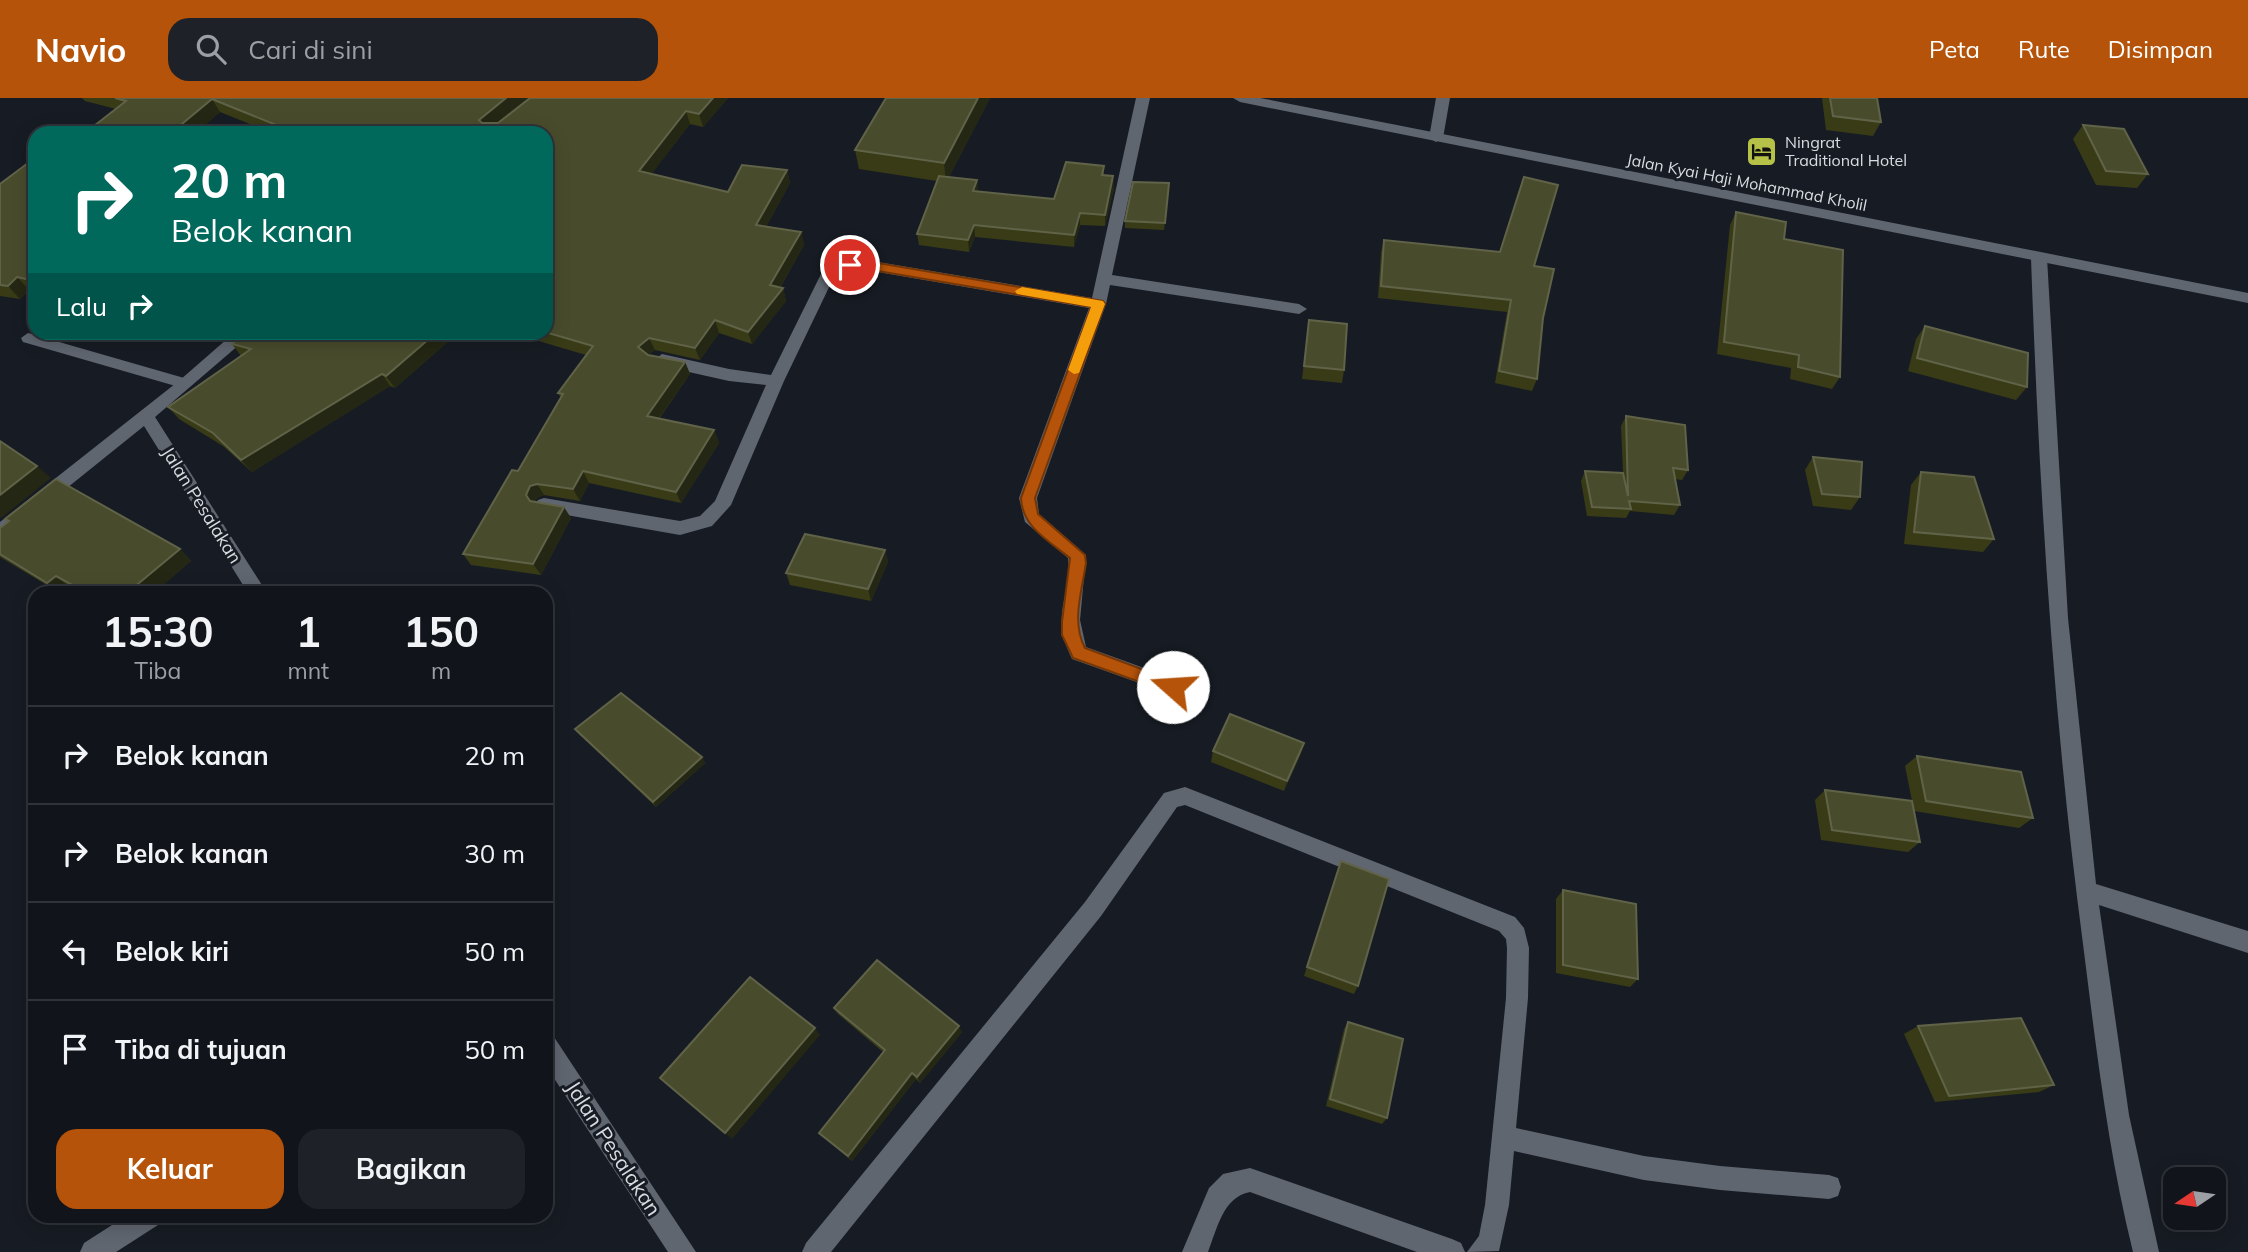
<!DOCTYPE html>
<html lang="id">
<style>
:root{--surface:#11151b;--page:#1e2228;--text:#f1f3f6;--muted:#9c9fa3;--line:#30343a;--accent:#b45309}
body{margin:0;font-family:Mulish,sans-serif;background:var(--page);color:var(--text);height:100vh;display:flex;flex-direction:column;font-size:26px;white-space:nowrap}
*{box-sizing:border-box;margin:0}
p{font-size:23px;color:var(--muted)}
.icon{flex:none;width:38px;height:38px;fill:none;stroke:currentColor;stroke-width:2;stroke-linecap:round;stroke-linejoin:round}
.map{position:relative;flex:1;overflow:hidden}
.side{position:absolute;left:28px;top:488px;width:525px;height:637px;display:flex;flex-direction:column;background:var(--surface);border-radius:21px;box-shadow:0 4px 18px #0003,0 0 0 2px var(--line)}
.side>*{flex:none}
.banner{position:absolute;left:28px;top:28px;width:525px;height:214px;border-radius:21px;box-shadow:0 4px 18px #0003,0 0 0 2px var(--line);background:#00695c;color:#fff;overflow:hidden}
.needle{width:46px;rotate:257deg}
.fabs{position:absolute;left:2163px;top:1069px;display:grid;gap:14px}
.fabs a{display:grid;place-items:center;width:63px;height:63px;border-radius:14px;background:var(--surface);box-shadow:0 4px 18px #0003,0 0 0 2px var(--line);font-size:35px}
.pin{position:absolute;display:grid;place-items:center;width:60px;height:60px;color:#fff;margin:-30px;border:4px solid #fff;border-radius:50%;box-shadow:0 2px 7px #0007}
.me{position:absolute;width:77px;margin:-38px;rotate:289deg;stroke-linejoin:round;filter:drop-shadow(0 0 5px #0008)}
.turn{display:flex;align-items:center;gap:24px;height:147px;padding:0 28px;font-size:32px}
.turn .icon{width:91px;height:91px;stroke-width:2.5}
.turn b{display:block;font-size:49px;line-height:60px}
.then{display:flex;align-items:center;height:66px;padding:0 28px;background:#0003;gap:14px;font-size:26px}
.eta{display:flex;justify-content:space-evenly;align-items:center;height:119px;text-align:center}
.eta b{font-size:42px;font-weight:700;line-height:49px}
.primary-button{display:flex;gap:14px;margin-top:auto;padding:14px 28px}
.primary-button a{flex:1;height:80px;border-radius:21px;background:var(--accent);color:#fff;font-size:28px;font-weight:700;line-height:80px;text-align:center}
.primary-button a+a{background:var(--page);color:var(--text)}
ul{padding:0;list-style:none}
li{display:flex;align-items:center;gap:21px;height:98px;padding:0 28px;border-top:2px solid var(--line)}
li div{flex:1}
li b{display:block;font-size:26px}
li em{font-style:normal}
header{display:flex;align-items:center;gap:42px;box-sizing:border-box;height:98px;padding:0 35px;background:var(--accent);color:#fff}
header strong{font-size:33px}
nav{display:flex;gap:38px;margin-inline-start:auto;font-size:24px}
.search{width:490px;height:63px;background:var(--page);display:flex;align-items:center;gap:18px;box-sizing:border-box;padding:0 24px;border-radius:21px;color:var(--muted);font-size:26px}
.map>svg:first-child{display:block}
.lines{fill:none;stroke-linecap:round;stroke-linejoin:round}
.service{fill:#606670;fill-rule:evenodd}
.minor{fill:#606670;fill-rule:evenodd}
.tertiary{fill:#606670;fill-rule:evenodd}
.secondary{fill:#606670;fill-rule:evenodd}
.wall{fill:#383b16}
.shaded-wall{fill:#242713}
.building{fill:#494c2c;stroke:#606348;stroke-width:2}
.route{fill:#b45309;stroke:#753606;stroke-width:2}
.slow{fill:#f59e0b}
.labels{text-anchor:middle;dominant-baseline:central;stroke-width:6;stroke-linejoin:round;paint-order:stroke}
.far-poi-label{font-size:16px;fill:#d8dce1;stroke:#171c24;text-anchor:start}
.far-street-label{font-size:16px;fill:#d8dce1;stroke:#171c24}
.street-label{font-size:18px;fill:#d8dce1;stroke:#171c24}
.near-street-label{font-size:21px;fill:#d8dce1;stroke:#171c24}
</style>
<header>
<strong>Navio</strong>
<div class="search"><svg class="icon" aria-label="search" viewBox="0 0 24 24"><circle cx="10" cy="10" r="6"/><path d="M15 15l6 6"/></svg>Cari di sini</div>
<nav><a>Peta</a><a>Rute</a><a>Disimpan</a></nav>
</header>
<div class="map">
<svg width="2248" height="1154" viewBox="0 0 2248 1154">
<rect width="100%" height="100%" fill="#171c24"/>
<g class="lines">
<path class="service" d="M 28,235 L 191,282 L 193,286 L 186,291 L 23,244 L 21,240 Z"/>
<g class="minor">
<path d="M 1136,0 L 1150,0 L 1112,177 L 1299,206 L 1307,211 L 1299,216 L 1110,187 L 1106,206 L 1037,400 L 1039,416 L 1086,457 L 1080,522 L 1086,549 L 1180,583 L 1183,589 L 1180,595 L 1173,597 L 1072,561 C 1049,514 1072,502 1068,460 L 1025,424 L 1019,400 L 1089,210 L 866,172 L 848,174 L 833,181 L 784,283 L 731,407 L 712,428 L 680,437 L 538,412 L 535,407 L 538,402 L 544,400 L 680,423 L 700,418 L 715,403 L 766,287 L 729,283 L 662,268 L 654,262 L 662,256 L 729,271 L 771,277 L 822,174 L 840,166 L 866,162 L 1092,200 Z"/>
<path d="M 1436,0 L 1450,0 L 1443,40 L 1436,44 L 1429,40 Z"/>
<path d="M 2039,155 L 2047,160 L 2068,520 L 2096,786 L 2248,833 L 2248,855 L 2099,807 L 2129,1017 L 2159,1154 L 2133,1154 C 2108,1053 2096,949 2083,846 C 2053,619 2039,389 2031,160 Z"/>
<path d="M 1185,689 L 1515,819 L 1524,830 L 1529,850 L 1528,900 L 1516,1030 L 1644,1058 L 1720,1068 L 1829,1077 L 1838,1080 L 1841,1089 L 1838,1098 L 1829,1101 L 1720,1092 L 1644,1082 L 1514,1053 L 1509,1107 L 1499,1153 L 1467,1154 L 1479,1138 L 1485,1107 L 1506,900 L 1507,850 L 1506,841 L 1499,833 L 1185,707 L 1177,709 L 1101,818 L 831,1154 L 802,1154 L 806,1145 L 1085,804 L 1164,695 Z"/>
<path d="M 1250,1070 L 1452,1141 L 1461,1145 L 1465,1154 L 1417,1154 L 1250,1094 C 1223,1099 1217,1131 1208,1154 L 1182,1154 L 1209,1090 L 1223,1076 Z"/>
<path d="M 126,1118 L 161,1118 L 158,1127 L 116,1154 L 80,1154 L 84,1145 Z"/>
</g>
<g class="tertiary">
<path d="M 235,234 L 254,234 L 155,319 L 267,495 L 248,495 L 144,328 L 6,439 L 0,441 L 0,424 L 180,282 Z"/>
<path d="M 546,935 L 554,939 L 696,1154 L 668,1154 L 546,968 Z"/>
</g>
<path class="secondary" d="M 1233,0 L 1260,0 L 2248,195 L 2248,205 L 1240,4 Z"/>
</g>
<g class="wall">
<path d="M 82,0 L 528,0 L 498,25 L 530,0 L 728,0 L 703,29 L 690,26 L 651,76 L 728,94 L 787,72 L 790,85 L 766,129 L 801,134 L 804,147 L 780,190 L 783,190 L 786,203 L 752,246 L 719,235 L 700,262 L 655,252 L 648,257 L 685,264 L 690,276 L 659,321 L 714,332 L 719,345 L 681,405 L 589,385 L 580,403 L 544,397 L 537,400 L 535,404 L 571,420 L 541,477 L 471,467 L 463,456 L 518,373 L 561,300 L 558,295 L 586,257 L 508,234 L 546,234 L 546,35 L 272,35 L 220,14 L 195,35 L 85,35 L 116,11 L 85,3 Z"/>
<path d="M 990,0 L 949,79 L 977,82 L 978,93 L 1054,101 L 1104,68 L 1104,78 L 1114,90 L 1105,128 L 1080,127 L 1074,149 L 975,139 L 969,154 L 919,147 L 917,136 L 937,83 L 859,71 L 855,52 Z"/>
<path d="M 1822,0 L 1877,0 L 1881,24 L 1873,38 L 1826,32 Z"/>
<path d="M 2083,27 L 2148,76 L 2137,90 L 2096,87 L 2073,41 Z"/>
<path d="M 35,67 L 35,193 L 29,192 L 20,201 L 0,198 L 0,86 Z"/>
<path d="M 1168,92 L 1164,132 L 1125,130 L 1125,123 Z"/>
<path d="M 1736,114 L 1784,141 L 1840,279 L 1832,291 L 1790,281 L 1791,270 L 1717,256 L 1730,127 Z"/>
<path d="M 1384,142 L 1500,154 L 1534,168 L 1543,220 L 1537,281 L 1532,293 L 1495,285 L 1507,214 L 1378,200 L 1381,154 Z"/>
<path d="M 1309,222 L 1344,272 L 1342,285 L 1302,281 Z"/>
<path d="M 1925,228 L 2027,289 L 2016,302 L 1908,273 L 1916,241 Z"/>
<path d="M 244,234 L 459,234 L 395,290 L 390,288 L 252,374 L 223,348 L 179,321 L 168,309 L 241,258 L 232,246 Z"/>
<path d="M 1626,318 L 1688,372 L 1682,382 L 1675,381 L 1680,407 L 1674,417 L 1630,413 L 1626,420 L 1587,418 L 1581,383 L 1585,373 L 1623,375 L 1621,328 Z"/>
<path d="M 1813,359 L 1860,399 L 1851,412 L 1813,408 L 1805,372 Z"/>
<path d="M 1921,374 L 1994,441 L 1983,454 L 1904,446 L 1911,387 Z"/>
<path d="M 0,430 L 180,451 L 191,463 L 153,495 L 81,495 L 69,489 L 60,495 L 0,459 Z"/>
<path d="M 885,452 L 888,464 L 871,503 L 790,487 L 786,475 Z"/>
<path d="M 575,631 L 702,659 L 705,665 L 656,709 L 579,636 Z"/>
<path d="M 1213,653 L 1301,656 L 1284,693 L 1211,664 Z"/>
<path d="M 1917,658 L 2033,720 L 2019,730 L 1914,713 L 1920,744 L 1908,754 L 1821,742 L 1815,702 L 1825,692 L 1912,703 L 1905,668 Z"/>
<path d="M 1341,763 L 1358,888 L 1354,896 L 1304,878 Z"/>
<path d="M 1563,792 L 1638,881 L 1630,889 L 1556,875 L 1556,801 Z"/>
<path d="M 834,910 L 962,934 L 920,985 L 916,981 L 852,1063 L 819,1035 L 883,954 L 838,916 Z"/>
<path d="M 1348,924 L 1387,1020 L 1382,1026 L 1326,1008 L 1344,931 Z"/>
<path d="M 1918,928 L 2054,987 L 2039,994 L 1935,1004 L 1904,936 Z"/>
</g>
<g class="shaded-wall">
<path d="M 506,0 L 528,0 L 485,35 L 479,22 Z"/>
<path d="M 713,0 L 728,0 L 703,29 L 699,16 Z"/>
<path d="M 978,0 L 990,0 L 946,85 L 944,65 Z"/>
<path d="M 212,1 L 220,14 L 195,35 L 171,35 Z"/>
<path d="M 686,13 L 690,26 L 644,86 L 639,73 Z"/>
<path d="M 787,72 L 790,85 L 760,140 L 756,127 Z"/>
<path d="M 1113,78 L 1114,90 L 1105,128 L 1105,117 Z"/>
<path d="M 977,82 L 978,93 L 973,93 Z"/>
<path d="M 1080,115 L 1080,127 L 1074,149 L 1074,137 Z"/>
<path d="M 974,127 L 975,139 L 969,154 L 968,142 Z"/>
<path d="M 801,134 L 804,147 L 774,200 L 770,187 Z"/>
<path d="M 17,179 L 29,192 L 20,201 L 8,188 Z"/>
<path d="M 783,190 L 786,203 L 752,246 L 748,234 Z"/>
<path d="M 715,222 L 719,235 L 700,262 L 695,250 Z"/>
<path d="M 437,234 L 459,234 L 395,290 L 386,278 Z"/>
<path d="M 649,240 L 655,252 L 643,261 L 638,249 Z"/>
<path d="M 685,264 L 690,276 L 652,330 L 647,318 Z"/>
<path d="M 382,276 L 390,288 L 252,374 L 241,362 Z"/>
<path d="M 714,332 L 719,345 L 681,405 L 676,394 Z"/>
<path d="M 37,368 L 51,380 L 1,420 L 0,419 L 0,397 Z"/>
<path d="M 583,373 L 589,385 L 580,403 L 573,391 Z"/>
<path d="M 537,386 L 544,397 L 537,400 L 533,408 L 526,397 L 530,388 Z"/>
<path d="M 564,409 L 571,420 L 541,477 L 533,466 Z"/>
<path d="M 180,451 L 191,463 L 153,495 L 127,495 Z"/>
<path d="M 885,452 L 888,464 L 871,503 L 868,491 Z"/>
<path d="M 56,478 L 69,489 L 61,495 L 47,485 Z"/>
<path d="M 1304,645 L 1301,656 L 1284,693 L 1287,683 Z"/>
<path d="M 702,659 L 705,665 L 656,709 L 653,704 Z"/>
<path d="M 959,928 L 962,934 L 920,985 L 917,979 Z"/>
<path d="M 815,930 L 820,937 L 732,1041 L 725,1035 Z"/>
<path d="M 912,975 L 916,981 L 852,1063 L 848,1058 Z"/>
</g>
<g class="building">
<path d="M 115,0 L 506,0 L 479,22 L 482,25 L 498,25 L 530,0 L 713,0 L 699,16 L 686,13 L 639,73 L 728,94 L 742,67 L 787,72 L 756,127 L 801,134 L 770,187 L 783,190 L 748,234 L 715,222 L 695,250 L 649,240 L 638,249 L 648,257 L 685,264 L 647,318 L 714,332 L 676,394 L 583,373 L 573,391 L 537,386 L 530,388 L 526,397 L 530,403 L 564,409 L 533,466 L 463,456 L 512,372 L 518,373 L 563,296 L 558,295 L 593,248 L 545,234 L 546,35 L 296,35 L 212,1 L 171,35 L 85,35 L 126,3 Z"/>
<path d="M 886,0 L 978,0 L 944,65 L 855,52 Z"/>
<path d="M 1830,0 L 1877,0 L 1881,24 L 1833,18 Z"/>
<path d="M 2083,27 L 2124,31 L 2148,76 L 2106,73 Z"/>
<path d="M 1066,64 L 1104,68 L 1102,77 L 1113,78 L 1105,117 L 1080,115 L 1074,137 L 974,127 L 968,142 L 917,136 L 939,78 L 977,82 L 973,93 L 1054,101 Z"/>
<path d="M 28,65 L 35,67 L 35,183 L 17,179 L 8,188 L 0,187 L 0,86 Z"/>
<path d="M 1524,79 L 1558,87 L 1534,168 L 1554,171 L 1543,220 L 1537,281 L 1499,273 L 1511,202 L 1381,188 L 1384,142 L 1500,154 Z"/>
<path d="M 1133,84 L 1169,85 L 1165,125 L 1125,123 Z"/>
<path d="M 1736,114 L 1786,124 L 1784,141 L 1843,152 L 1840,279 L 1798,269 L 1799,257 L 1724,244 Z"/>
<path d="M 1309,222 L 1347,226 L 1344,272 L 1304,268 Z"/>
<path d="M 1925,228 L 2028,255 L 2027,289 L 1917,260 Z"/>
<path d="M 244,234 L 437,234 L 386,278 L 382,276 L 241,362 L 213,335 L 168,309 L 251,251 L 232,246 Z"/>
<path d="M 1626,318 L 1685,327 L 1688,372 L 1673,370 L 1680,407 L 1629,403 L 1631,411 L 1592,409 L 1585,373 L 1623,375 L 1628,398 Z"/>
<path d="M 0,343 L 37,368 L 0,397 Z"/>
<path d="M 1813,359 L 1862,364 L 1860,399 L 1822,396 Z"/>
<path d="M 1921,374 L 1974,379 L 1994,441 L 1914,434 Z"/>
<path d="M 56,381 L 180,451 L 127,495 L 87,495 L 56,478 L 47,485 L 0,456 L 0,430 L 9,423 L 5,421 Z"/>
<path d="M 805,436 L 885,452 L 868,491 L 786,475 Z"/>
<path d="M 621,595 L 702,659 L 653,704 L 575,631 Z"/>
<path d="M 1230,616 L 1304,645 L 1287,683 L 1213,653 Z"/>
<path d="M 1917,658 L 2021,674 L 2033,720 L 1926,703 Z"/>
<path d="M 1825,692 L 1912,703 L 1920,744 L 1832,732 Z"/>
<path d="M 1341,763 L 1389,781 L 1358,888 L 1307,869 Z"/>
<path d="M 1563,792 L 1636,806 L 1638,881 L 1563,867 Z"/>
<path d="M 877,862 L 959,928 L 917,979 L 912,975 L 848,1058 L 819,1035 L 885,952 L 834,910 Z"/>
<path d="M 750,879 L 815,930 L 725,1035 L 660,980 Z"/>
<path d="M 2021,920 L 2054,987 L 1949,998 L 1918,928 Z"/>
<path d="M 1348,924 L 1403,941 L 1387,1020 L 1330,1001 Z"/>
</g>
<path class="route" d="M 866,163 L 1103,203 L 1105,206 L 1035,400 L 1038,416 L 1085,457 L 1086,465 C 1082,493 1071,524 1085,550 L 1179,585 L 1181,589 L 1179,594 L 1173,596 L 1073,560 L 1062,537 L 1062,524 L 1070,460 C 1049,443 1022,429 1021,400 L 1091,209 L 866,171 L 850,171 L 844,167 L 850,163 Z"/>
<path class="slow" d="M 1022,189 L 1103,203 L 1105,206 L 1079,275 L 1074,276 L 1068,272 L 1091,209 L 1017,196 L 1015,193 Z"/>
<defs>
<symbol id="hotel-square" viewBox="-11 -11 22 22"><rect x="-9" y="-9" width="18" height="18" rx="4" fill="#b6c148" stroke="#171c24"/><path d="M-6-4.5h1.5V1H6V5H4.5V3h-9V5H-6ZM-4 0a1.8 1.8 0 1 1 3.6 0ZM.5 0V-2.5h3Q6-2.5 6 0Z" fill="#111"/></symbol>
</defs>
<g fill-rule="evenodd">
<use href="#hotel-square" x="1744" y="36" width="35" height="35"/>
</g>
<g class="labels">
<g class="far-poi-label">
<text x="1785" y="44">Ningrat<tspan x="1785" dy="18">Traditional Hotel</tspan></text>
</g>
<g class="far-street-label">
<text transform="translate(1747 84) rotate(11)">Jalan Kyai Haji Mohammad Kholil</text>
</g>
<g class="street-label">
<text transform="translate(202 407) rotate(58)">Jalan Pesalakan</text>
</g>
<g class="near-street-label">
<text transform="translate(614 1050) rotate(57)">Jalan Pesalakan</text>
</g>
</g>
</svg>
<div class="fabs">
<a><svg class="needle" viewBox="-14 -14 28 28"><path d="M0-13l5 13h-10z" fill="#e53935"/><path d="M0 13l5-13h-10z" fill="#9c9fa3"/></svg></a>
</div>
<div class="pin" style="left:850px;top:167px;background:#d93025"><svg class="icon" aria-label="arrive" viewBox="0 0 24 24"><path d="M6 21V4h12l-3 4 3 4H6"/></svg></div>
<svg class="me" style="left:1173px;top:589px" viewBox="-20 -20 40 40"><circle r="19" fill="#fff"/><path d="M0-13L10 11 0 6-10 11z" fill="#b45309"/></svg>
<div class="banner">
<div class="turn"><svg class="icon" aria-label="right" viewBox="0 0 24 24"><path d="M7 20v-9h11M14 6l5 5-5 5"/></svg><div><b>20 m</b>Belok kanan</div></div>
<div class="then">Lalu<svg class="icon" aria-label="right" viewBox="0 0 24 24"><path d="M7 20v-9h11M14 6l5 5-5 5"/></svg></div>
</div>
<section class="side">
<div class="eta">
<div><b>15:30</b><p>Tiba</p></div>
<div><b>1</b><p>mnt</p></div>
<div><b>150</b><p>m</p></div>
</div>
<ul>
<li><svg class="icon" aria-label="right" viewBox="0 0 24 24"><path d="M7 20v-9h11M14 6l5 5-5 5"/></svg><div><b>Belok kanan</b></div><em>20 m</em></li>
<li><svg class="icon" aria-label="right" viewBox="0 0 24 24"><path d="M7 20v-9h11M14 6l5 5-5 5"/></svg><div><b>Belok kanan</b></div><em>30 m</em></li>
<li><svg class="icon" aria-label="left" viewBox="0 0 24 24"><path d="M17 20v-9H6M10 6l-5 5 5 5"/></svg><div><b>Belok kiri</b></div><em>50 m</em></li>
<li><svg class="icon" aria-label="arrive" viewBox="0 0 24 24"><path d="M6 21V4h12l-3 4 3 4H6"/></svg><div><b>Tiba di tujuan</b></div><em>50 m</em></li>
</ul>
<div class="primary-button"><a>Keluar</a><a>Bagikan</a></div>
</section>
</div>
